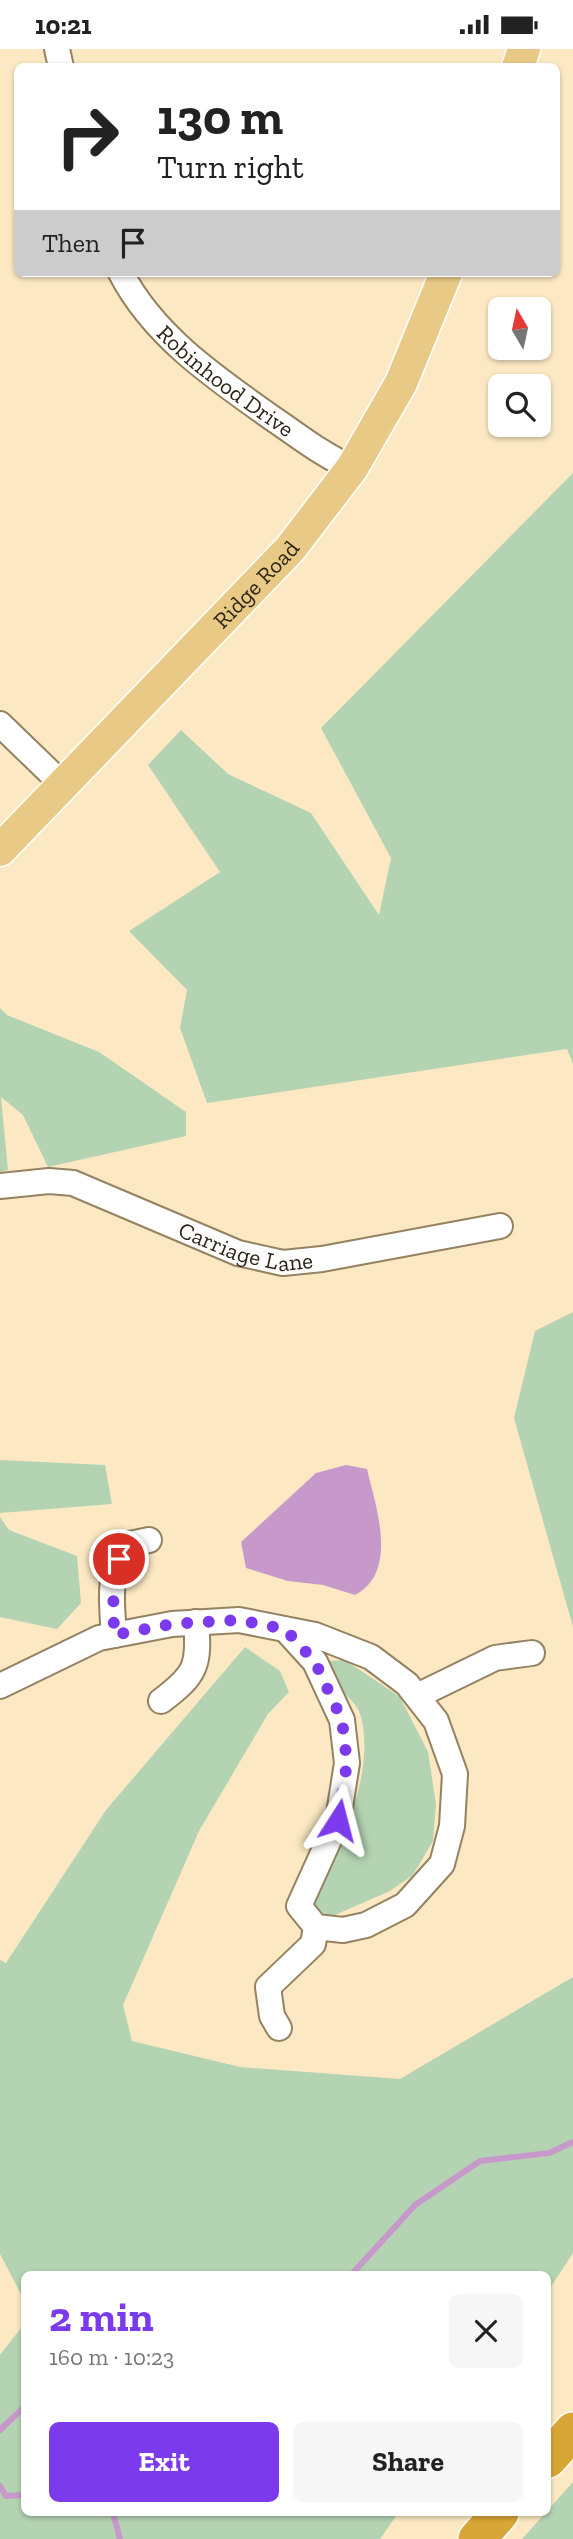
<!DOCTYPE html>
<meta charset="utf-8">
<style>
:root{--surface:#fff;--page:#f6f6f6;--text:#222;--muted:#767676;--accent:#7c3aed}
body{margin:0;font-family:"Zilla Slab",serif;background:var(--page);color:var(--text);height:100vh;display:flex;flex-direction:column;font-size:26px;white-space:nowrap}
*{box-sizing:border-box;margin:0}
p{font-size:23px;color:var(--muted)}
.icon{flex:none;width:38px;height:38px;fill:none;stroke:currentColor;stroke-width:2;stroke-linecap:round;stroke-linejoin:round}
.map{position:relative;flex:1;overflow:hidden}
.side{position:absolute;left:21px;top:2222px;width:530px;height:245px;display:flex;flex-direction:column;background:var(--surface);border-radius:10px;box-shadow:0 2px 5px #0004}
.side>*{flex:none}
.top-card{position:absolute;left:14px;top:14px;width:546px;height:214px;border-radius:10px;box-shadow:0 2px 5px #0004;background:#fff;color:var(--text);overflow:hidden}
.needle{width:46px;rotate:351deg}
.fabs{position:absolute;left:488px;top:248px;display:grid;gap:14px}
.fabs a{display:grid;place-items:center;width:63px;height:63px;border-radius:10px;background:var(--surface);box-shadow:0 2px 5px #0004;font-size:35px}
.pin{position:absolute;display:grid;place-items:center;width:60px;height:60px;color:#fff;margin:-30px;border:4px solid #fff;border-radius:50%;box-shadow:0 2px 7px #0007}
.me{position:absolute;width:77px;margin:-38px;rotate:9deg;stroke-linejoin:round;filter:drop-shadow(0 0 5px #0008)}
.turn{display:flex;align-items:center;gap:24px;height:147px;padding:0 28px;font-size:32px}
.turn .icon{width:91px;height:91px;stroke-width:2.5}
.turn b{display:block;font-size:49px;line-height:60px}
.then{display:flex;align-items:center;height:66px;padding:0 28px;background:#0003;gap:14px;font-size:26px}
.round{display:grid;place-items:center;flex:none;width:74px;height:74px;border-radius:10px;background:var(--page)}
.head{display:flex;align-items:center;justify-content:space-between;height:119px;padding:0 28px}
h1{font-size:42px;font-weight:700;line-height:52px;color:var(--accent)}
.action{display:flex;gap:14px;margin-top:auto;padding:14px 28px}
.action a{flex:1;height:80px;border-radius:10px;background:var(--accent);color:#fff;font-size:28px;font-weight:700;line-height:80px;text-align:center}
.action a+a{background:var(--page);color:var(--text)}
.status{display:flex;justify-content:space-between;align-items:center;height:49px;padding:0 35px;background:var(--surface);direction:ltr}
.status svg{height:19px;fill:currentColor}
.map>svg:first-child{display:block}
.green{fill:#b4d3b2}
.water{fill:#c799cb}
.lines{fill:none;stroke-linecap:round;stroke-linejoin:round}
.stream{stroke:#c799cb;stroke-width:6}
.minor-casing{stroke:#948260;stroke-width:28}
.major-casing{stroke:#fff;stroke-width:35}
.highway-casing{stroke:#fff;stroke-width:40}
.minor{stroke:#fff;stroke-width:24}
.major{stroke:#e8ca86;stroke-width:32}
.highway{stroke:#d8a636;stroke-width:37}
.route{stroke:#7c3aed;stroke-width:12;stroke-dasharray:0 21.6}
.labels{text-anchor:middle;dominant-baseline:central;stroke-width:5;stroke-linejoin:round;paint-order:stroke}
.street-label{font-size:23px;fill:#2c2516;stroke:#fff}
</style>
<div class="status"><b>10:21</b><svg viewBox="0 0 49 12"><path d="M0 12V9h3v3zM5 12V6h3v6zM10 12V3h3v9zM15 12V0h3v12zM26 1h20v11H26zM47 4h2v5h-2z"/></svg></div>
<div class="map">
<svg width="573" height="2490" viewBox="0 0 573 2490">
<rect width="100%" height="100%" fill="#fce9c3"/>
<g class="green">
<path d="M 573,424 L 573,1015 L 567,1000 L 207,1054 L 180,979 L 187,941 L 129,882 L 220,823 L 148,716 L 181,681 L 228,725 L 311,764 L 379,866 L 391,809 L 321,679 Z"/>
<path d="M 0,959 L 7,966 L 99,1003 L 186,1063 L 186,1087 L 48,1118 L 23,1066 L 1,1048 L 8,1121 L 0,1123 Z"/>
<path d="M 573,1263 L 573,1578 L 514,1369 L 535,1282 Z"/>
<path d="M 0,1411 L 105,1416 L 112,1455 L 0,1464 Z"/>
<path d="M 0,1468 L 9,1481 L 77,1507 L 81,1554 L 57,1580 L 0,1568 Z"/>
<path d="M 245,1598 L 280,1622 L 289,1643 L 268,1665 L 199,1782 L 123,1956 L 132,1992 L 240,2018 L 400,2030 L 573,1928 L 573,2204 L 548,2242 L 548,2226 L 24,2226 L 24,2251 L 0,2205 L 0,1911 L 6,1914 L 106,1761 Z"/>
<path d="M 345,1611 L 400,1648 L 428,1703 L 436,1755 L 433,1792 L 413,1826 L 390,1842 L 328,1869 L 312,1852 C 339,1805 379,1717 359,1662 C 355,1653 344,1646 339,1637 C 334,1630 332,1620 329,1612 Z"/>
<path d="M 24,2275 L 24,2464 L 398,2464 L 380,2490 L 0,2490 L 0,2306 Z"/>
<path d="M 573,2433 L 573,2490 L 522,2490 Z"/>
</g>
<path class="water" d="M 346,1416 L 367,1420 C 376,1458 399,1523 355,1546 L 323,1536 L 288,1532 L 246,1519 L 241,1493 L 316,1424 Z"/>
<g class="lines">
<g class="stream">
<path d="M 351,2226 L 415,2156 L 480,2112 L 549,2104 L 573,2093"/>
<path d="M 0,2381 L 24,2358"/>
<path d="M 0,2437 L 6,2447 L 24,2446"/>
<path d="M 113,2464 L 120,2490"/>
</g>
<defs>
<g id="minor">
<path d="M 57,0 L 61,18"/>
<path id="s1" d="M 121,224 C 154,288 217,330 275,371 C 300,388 324,407 352,419"/>
<path d="M 0,675 L 63,736"/>
<path id="s2" d="M 0,1137 L 49,1132 L 73,1134 L 238,1204 L 283,1214 L 322,1210 L 500,1177"/>
<path d="M 114,1586 C 112,1557 106,1517 130,1495 L 149,1491"/>
<path d="M 0,1637 L 99,1589 L 172,1575 L 239,1571 L 315,1586 L 371,1608 L 407,1635 L 436,1672 L 455,1725 L 452,1777 L 442,1815 L 405,1856 L 366,1876 L 343,1881 L 316,1878 L 299,1857 L 338,1771 L 347,1714 L 342,1671 L 315,1613 L 285,1580"/>
<path d="M 417,1647 L 495,1609 L 532,1604"/>
<path d="M 161,1652 C 196,1626 200,1616 196,1573"/>
<path d="M 279,1979 L 272,1967 L 268,1938 L 313,1895 L 316,1878"/>
</g>
<g id="major">
<path d="M 518,18 L 524,0"/>
<path id="s3" d="M 0,801 L 290,500 L 352,419 L 401,334 L 446,224"/>
</g>
<g id="highway">
<path d="M 548,2410 L 573,2382"/>
<path d="M 477,2490 L 500,2464"/>
</g>
</defs>
<use href="#minor" class="minor-casing"/>
<use href="#major" class="major-casing"/>
<use href="#highway" class="highway-casing"/>
<use href="#minor" class="minor"/>
<use href="#major" class="major"/>
<use href="#highway" class="highway"/>
</g>
<g class="lines">
<path class="route" d="M 119,1510 L 113,1529 L 114,1586 L 172,1575 L 239,1571 L 285,1580 L 315,1613 L 342,1671 L 347,1714 L 338,1771"/>
</g>
<g class="labels">
<g class="street-label">
<text stroke="none"><textPath href="#s1" startOffset="152">Robinhood Drive</textPath></text>
<text stroke="none"><textPath href="#s3" startOffset="369">Ridge Road</textPath></text>
<text stroke="none"><textPath href="#s2" startOffset="259">Carriage Lane</textPath></text>
</g>
</g>
</svg>
<div class="fabs">
<a><svg class="needle" viewBox="-14 -14 28 28"><path d="M0-13l5 13h-10z" fill="#e53935"/><path d="M0 13l5-13h-10z" fill="#767676"/></svg></a>
<a><svg class="icon" aria-label="search" viewBox="0 0 24 24"><circle cx="10" cy="10" r="6"/><path d="M15 15l6 6"/></svg></a>
</div>
<div class="pin" style="left:119px;top:1510px;background:#d93025"><svg class="icon" aria-label="arrive" viewBox="0 0 24 24"><path d="M6 21V4h12l-3 4 3 4H6"/></svg></div>
<svg class="me" style="left:338px;top:1771px" viewBox="-20 -20 40 40"><path d="M0-17L14 15 0 8-14 15z" fill="#7c3aed" stroke="#fff" stroke-width="4"/></svg>
<div class="top-card">
<div class="turn"><svg class="icon" aria-label="right" viewBox="0 0 24 24"><path d="M7 20v-9h11M14 6l5 5-5 5"/></svg><div><b>130 m</b>Turn right</div></div>
<div class="then">Then<svg class="icon" aria-label="arrive" viewBox="0 0 24 24"><path d="M6 21V4h12l-3 4 3 4H6"/></svg></div>
</div>
<section class="side">
<div class="head"><div><h1>2 min</h1><p>160 m · 10:23</p></div><a class="round"><svg class="icon" aria-label="close" viewBox="0 0 24 24"><path d="M6 6l12 12M18 6L6 18"/></svg></a></div>
<div class="action"><a>Exit</a><a>Share</a></div>
</section>
</div>
